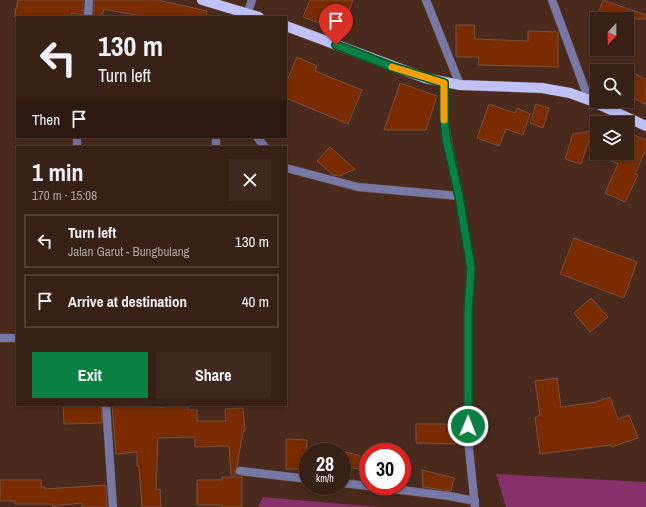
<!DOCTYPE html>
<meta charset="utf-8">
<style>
:root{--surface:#372016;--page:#3e281f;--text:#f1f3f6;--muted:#aaa3a1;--line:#513e35;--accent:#0b8043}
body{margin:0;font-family:"Archivo Narrow",sans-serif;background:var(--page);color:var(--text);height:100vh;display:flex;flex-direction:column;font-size:15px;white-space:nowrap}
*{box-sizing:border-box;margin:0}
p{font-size:13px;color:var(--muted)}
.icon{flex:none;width:22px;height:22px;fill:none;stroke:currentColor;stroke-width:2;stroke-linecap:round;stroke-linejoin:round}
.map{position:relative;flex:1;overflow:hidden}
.sheet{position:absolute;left:16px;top:146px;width:271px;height:260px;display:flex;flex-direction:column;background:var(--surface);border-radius:0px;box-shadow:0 2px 6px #0003,0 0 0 1px var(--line)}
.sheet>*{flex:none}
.guide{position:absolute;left:16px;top:16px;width:271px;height:122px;border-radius:0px;box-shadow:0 2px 6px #0003,0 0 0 1px var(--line);background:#372016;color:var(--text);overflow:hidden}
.needle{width:26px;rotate:201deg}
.tools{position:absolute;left:590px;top:12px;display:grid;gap:8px}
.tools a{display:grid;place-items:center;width:44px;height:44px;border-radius:0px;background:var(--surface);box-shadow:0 2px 6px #0003,0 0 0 1px var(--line);font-size:20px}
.speed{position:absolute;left:299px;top:443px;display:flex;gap:8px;font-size:20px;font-weight:700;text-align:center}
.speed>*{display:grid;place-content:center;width:52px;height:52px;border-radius:50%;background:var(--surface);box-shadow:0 2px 6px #0003,0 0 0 1px var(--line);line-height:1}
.speed small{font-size:10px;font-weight:400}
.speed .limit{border:6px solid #d22;background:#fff;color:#111}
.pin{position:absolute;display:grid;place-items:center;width:34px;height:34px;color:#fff;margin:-41px -17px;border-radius:50% 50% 50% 0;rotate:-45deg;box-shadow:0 0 4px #0007}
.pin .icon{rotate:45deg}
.me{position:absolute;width:44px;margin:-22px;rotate:1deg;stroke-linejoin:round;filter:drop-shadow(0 0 3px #0008)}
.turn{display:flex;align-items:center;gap:14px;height:84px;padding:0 16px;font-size:18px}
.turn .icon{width:52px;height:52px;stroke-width:2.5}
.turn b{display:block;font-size:28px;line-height:34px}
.then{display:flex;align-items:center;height:38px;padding:0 16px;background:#0003;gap:8px;font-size:15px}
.round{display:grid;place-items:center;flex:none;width:42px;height:42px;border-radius:0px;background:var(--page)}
.headline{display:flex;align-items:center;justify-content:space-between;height:68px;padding:0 16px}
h1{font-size:24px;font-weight:800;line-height:30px}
.cta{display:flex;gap:8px;margin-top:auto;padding:8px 16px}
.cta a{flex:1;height:46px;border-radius:0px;background:var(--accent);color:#fff;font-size:16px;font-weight:800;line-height:46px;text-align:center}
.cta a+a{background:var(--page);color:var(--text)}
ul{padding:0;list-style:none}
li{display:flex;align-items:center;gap:12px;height:54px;margin:0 8px 6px;padding:0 8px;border:2px solid var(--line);border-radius:0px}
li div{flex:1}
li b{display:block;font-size:15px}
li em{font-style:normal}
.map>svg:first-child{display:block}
.green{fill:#87316a}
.building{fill:#7a2c00;stroke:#755244}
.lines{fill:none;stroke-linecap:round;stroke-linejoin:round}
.minor-casing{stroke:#64473a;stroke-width:9}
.primary-casing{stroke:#64473a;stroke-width:11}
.minor{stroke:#7778a4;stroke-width:8}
.primary{stroke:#bfc1f7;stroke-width:10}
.route-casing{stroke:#07532c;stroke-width:10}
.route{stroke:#0b8043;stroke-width:7}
.slow{stroke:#f59e0b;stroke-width:7}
</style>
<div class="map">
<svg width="646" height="507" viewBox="0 0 646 507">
<rect width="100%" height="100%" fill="#492a1d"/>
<g class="green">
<path d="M 496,474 L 646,482 L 646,507 L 506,507 Z"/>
<path d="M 263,497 L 378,507 L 258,507 Z"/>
</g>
<g class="building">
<path d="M 18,0 L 83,0 L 83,15 L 72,13 L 71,17 L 14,17 Z"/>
<path d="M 94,0 L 158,0 L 207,11 L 206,17 L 145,17 L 104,9 L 102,17 L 94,17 Z"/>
<path d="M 310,0 L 353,0 L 341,31 L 303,17 Z"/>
<path d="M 603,0 L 646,15 L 646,19 L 596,19 Z"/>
<path d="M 456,25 L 474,25 L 475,39 L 528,41 L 528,31 L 558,32 L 558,67 L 478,65 L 479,57 L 456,57 Z"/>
<path d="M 297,57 L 317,66 L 315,71 L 362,90 L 348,124 L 286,98 L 286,83 Z"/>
<path d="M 627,69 L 646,80 L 646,105 L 627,94 Z"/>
<path d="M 400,83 L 437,96 L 426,130 L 384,130 Z"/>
<path d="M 489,104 L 515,113 L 517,108 L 530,114 L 523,135 L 506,129 L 499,146 L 477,138 Z"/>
<path d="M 536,104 L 549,108 L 543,128 L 530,123 Z"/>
<path d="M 592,131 L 581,164 L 565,159 L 573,134 Z"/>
<path d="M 627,132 L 646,140 L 646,149 L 635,174 L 638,175 L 625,202 L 605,193 L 618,164 L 593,153 L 627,153 Z"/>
<path d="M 330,147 L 355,169 L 340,176 L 333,175 L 317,161 Z"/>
<path d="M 574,238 L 637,262 L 624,298 L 560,274 Z"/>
<path d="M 591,298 L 608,317 L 590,332 L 574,313 Z"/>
<path d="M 557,378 L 561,407 L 596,402 L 610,397 L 618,419 L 629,415 L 638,438 L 612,447 L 611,445 L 540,454 L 535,418 L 540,415 L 535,381 Z"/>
<path d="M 63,405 L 101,405 L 102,423 L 64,424 Z"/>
<path d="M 112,405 L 164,407 L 164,405 L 188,405 L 188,410 L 197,410 L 197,421 L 226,421 L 225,409 L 243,408 L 245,431 L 243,432 L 237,466 L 235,470 L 236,475 L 231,475 L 229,446 L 195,447 L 195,437 L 158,438 L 156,490 L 160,489 L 161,507 L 142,507 L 139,467 L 137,466 L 137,452 L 116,454 Z"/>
<path d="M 416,424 L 456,424 L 456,444 L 416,443 Z"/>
<path d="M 286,439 L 307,440 L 306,469 L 286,469 Z"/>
<path d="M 342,451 L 364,457 L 363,469 L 342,467 Z"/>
<path d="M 422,470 L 454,478 L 451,491 L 423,487 Z"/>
<path d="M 222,477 L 242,477 L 242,507 L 222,507 L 222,505 L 197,505 L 197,480 L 222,480 Z"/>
<path d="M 0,480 L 41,480 L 41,487 L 45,487 L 45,489 L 106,485 L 107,507 L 82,507 L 82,503 L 52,506 L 52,504 L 15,504 L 15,501 L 0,501 Z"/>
</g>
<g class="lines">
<defs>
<g id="minor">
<path d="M 426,0 L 460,85"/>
<path d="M 552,0 L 589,100"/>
<path d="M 88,17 L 89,0"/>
<path d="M 246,17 L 252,0"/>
<path d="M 444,83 L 444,115 L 447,138 L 459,196 L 471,268 L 468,311 L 468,439 L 475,507"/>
<path d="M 77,137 L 77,147"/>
<path d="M 257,137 L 265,147"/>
<path d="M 216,147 L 216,137"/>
<path d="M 286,168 L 358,187 L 459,196"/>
<path d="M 0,338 L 17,338"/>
<path d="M 106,405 L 113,507"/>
<path d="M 240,471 L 308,479"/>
<path d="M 342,483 L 368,486"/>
<path d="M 369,486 L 449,496 L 475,501"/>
</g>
<g id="primary">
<path d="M 202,0 L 259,17"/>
<path d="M 286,26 L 425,78 L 460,85 L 542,88 L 570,93 L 589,100 L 646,126"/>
</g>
</defs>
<use href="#minor" class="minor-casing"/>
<use href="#primary" class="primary-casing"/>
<use href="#minor" class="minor"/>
<use href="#primary" class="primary"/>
</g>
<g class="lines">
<defs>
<path id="route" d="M 336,45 L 390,66 L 444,83 L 444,115 L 446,138 L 459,196 L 471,268 L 468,311 L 468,426"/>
</defs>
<use href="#route" class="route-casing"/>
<use href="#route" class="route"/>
<path class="slow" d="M 392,67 L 444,83 L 444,120"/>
</g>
</svg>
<div class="tools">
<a><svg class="needle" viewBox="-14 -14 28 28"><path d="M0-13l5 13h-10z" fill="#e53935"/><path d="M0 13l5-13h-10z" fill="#aaa3a1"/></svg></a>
<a><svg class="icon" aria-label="search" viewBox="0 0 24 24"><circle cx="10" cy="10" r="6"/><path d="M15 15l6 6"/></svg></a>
<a><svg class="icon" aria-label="layers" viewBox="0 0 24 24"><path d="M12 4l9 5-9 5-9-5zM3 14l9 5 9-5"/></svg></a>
</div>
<div class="speed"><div>28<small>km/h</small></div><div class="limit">30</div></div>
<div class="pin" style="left:336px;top:45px;background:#d93025"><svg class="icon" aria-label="arrive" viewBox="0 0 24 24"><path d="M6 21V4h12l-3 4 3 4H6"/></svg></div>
<svg class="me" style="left:468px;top:426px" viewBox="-20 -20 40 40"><circle r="17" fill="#0b8043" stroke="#fff" stroke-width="3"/><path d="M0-11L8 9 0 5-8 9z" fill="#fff"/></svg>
<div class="guide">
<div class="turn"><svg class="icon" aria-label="left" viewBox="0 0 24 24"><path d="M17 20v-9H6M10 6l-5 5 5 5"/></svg><div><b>130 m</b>Turn left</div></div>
<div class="then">Then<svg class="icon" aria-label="arrive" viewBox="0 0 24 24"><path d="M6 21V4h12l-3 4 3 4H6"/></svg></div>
</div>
<section class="sheet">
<div class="headline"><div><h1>1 min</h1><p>170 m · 15:08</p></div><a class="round"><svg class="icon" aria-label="close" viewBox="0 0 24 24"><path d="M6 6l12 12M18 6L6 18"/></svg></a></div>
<ul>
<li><svg class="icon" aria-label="left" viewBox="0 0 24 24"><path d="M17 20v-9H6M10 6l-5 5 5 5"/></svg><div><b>Turn left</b><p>Jalan Garut - Bungbulang</p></div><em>130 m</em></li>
<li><svg class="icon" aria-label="arrive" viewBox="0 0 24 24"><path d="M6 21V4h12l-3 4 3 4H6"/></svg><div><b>Arrive at destination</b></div><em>40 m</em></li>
</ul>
<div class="cta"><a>Exit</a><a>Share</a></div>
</section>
</div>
